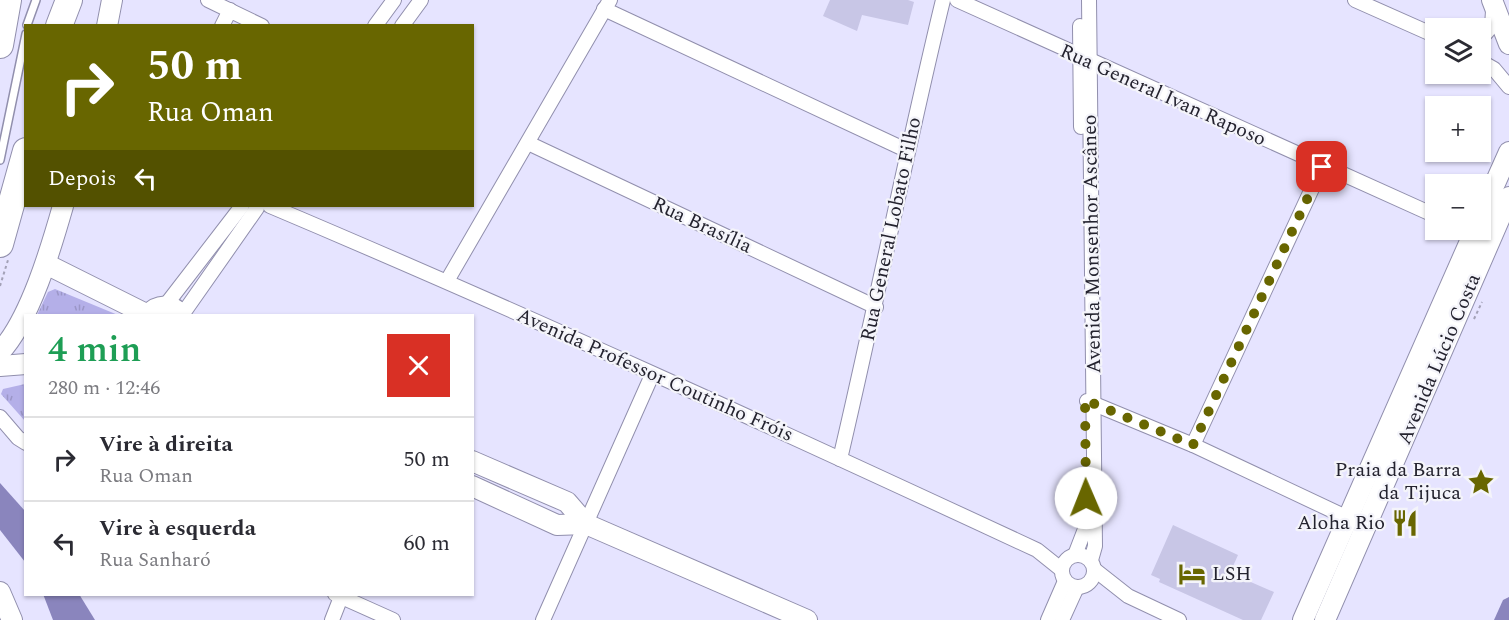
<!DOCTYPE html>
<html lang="pt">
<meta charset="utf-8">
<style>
:root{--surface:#fff;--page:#f2f2f3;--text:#2b2b33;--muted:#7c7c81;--line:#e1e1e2}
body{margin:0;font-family:Spectral,serif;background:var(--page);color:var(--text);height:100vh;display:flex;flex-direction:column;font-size:22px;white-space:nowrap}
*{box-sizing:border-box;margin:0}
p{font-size:20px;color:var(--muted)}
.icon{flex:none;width:33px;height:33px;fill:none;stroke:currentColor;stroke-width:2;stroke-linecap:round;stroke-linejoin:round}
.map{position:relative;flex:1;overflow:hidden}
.sheet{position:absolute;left:24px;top:314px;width:450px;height:282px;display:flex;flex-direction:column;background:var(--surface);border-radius:0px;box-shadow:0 2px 4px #0004}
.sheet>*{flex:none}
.guide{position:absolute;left:24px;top:24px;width:450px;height:183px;border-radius:0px;box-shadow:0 2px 4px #0004;background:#686600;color:#fff;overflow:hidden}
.fabs{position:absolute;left:1425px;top:18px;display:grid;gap:12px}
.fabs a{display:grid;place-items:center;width:66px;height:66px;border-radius:0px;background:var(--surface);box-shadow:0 2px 4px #0004;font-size:30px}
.pin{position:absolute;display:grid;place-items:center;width:51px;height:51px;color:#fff;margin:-26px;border-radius:12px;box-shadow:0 3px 9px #0006}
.me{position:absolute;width:66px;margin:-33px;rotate:359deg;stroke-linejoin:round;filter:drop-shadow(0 0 4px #0008)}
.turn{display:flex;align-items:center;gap:21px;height:126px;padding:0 24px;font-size:27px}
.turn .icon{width:78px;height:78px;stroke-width:2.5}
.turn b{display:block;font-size:42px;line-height:51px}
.then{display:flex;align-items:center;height:57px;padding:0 24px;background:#0003;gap:12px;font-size:22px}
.round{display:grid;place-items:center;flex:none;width:63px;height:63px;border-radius:0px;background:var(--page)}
.overview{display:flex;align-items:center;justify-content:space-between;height:102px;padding:0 24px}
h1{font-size:36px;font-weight:600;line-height:45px;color:#1e9e55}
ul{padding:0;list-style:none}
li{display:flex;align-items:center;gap:18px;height:84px;padding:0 24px;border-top:2px solid var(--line)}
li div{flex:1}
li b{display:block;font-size:22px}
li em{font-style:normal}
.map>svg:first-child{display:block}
.park{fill:url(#park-tufts)}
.water{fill:#8a85bd}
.building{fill:#c8c6e6}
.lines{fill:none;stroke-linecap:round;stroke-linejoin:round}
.lane-casing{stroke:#918fad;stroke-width:10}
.street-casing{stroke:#918fad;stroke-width:16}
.secondary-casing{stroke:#918fad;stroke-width:22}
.highway-casing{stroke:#918fad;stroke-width:28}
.path{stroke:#a3a1b7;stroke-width:2;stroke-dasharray:3 3;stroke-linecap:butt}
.lane{stroke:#fff;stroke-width:7}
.street{stroke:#fff;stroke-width:14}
.secondary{stroke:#fff;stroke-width:20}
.highway{stroke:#fff;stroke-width:26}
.route{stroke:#686600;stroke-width:10;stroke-dasharray:0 18}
.labels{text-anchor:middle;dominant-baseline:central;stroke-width:4.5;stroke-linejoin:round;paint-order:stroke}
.street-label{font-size:20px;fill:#24232f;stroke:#f4f4fa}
.poi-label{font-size:20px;fill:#24232f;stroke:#f4f4fa;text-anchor:end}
</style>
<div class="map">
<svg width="1509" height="620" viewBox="0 0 1509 620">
<defs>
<pattern id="park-tufts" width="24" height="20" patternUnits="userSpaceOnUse" patternTransform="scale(1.5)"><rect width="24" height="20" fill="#b4afe8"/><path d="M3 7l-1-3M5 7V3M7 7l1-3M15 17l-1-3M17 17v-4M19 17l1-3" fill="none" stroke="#9b96c7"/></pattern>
</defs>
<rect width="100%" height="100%" fill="#e6e4ff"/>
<g class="park">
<path d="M 55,289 L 118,315 L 37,315 L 48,292 Z"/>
<path d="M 25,384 L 26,384 L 25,421 L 1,394 L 3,389 Z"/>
</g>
<g class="water">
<path d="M 0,483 L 25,511 L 25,562 L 0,530 Z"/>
<path d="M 43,594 L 79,594 L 95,620 L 53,620 Z"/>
<path d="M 1509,597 L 1509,620 L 1494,620 L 1503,600 Z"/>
</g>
<g class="building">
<path d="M 830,0 L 908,0 L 914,2 L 908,25 L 862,15 L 857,31 L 823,16 Z"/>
<path d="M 1173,525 L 1238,555 L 1230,573 L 1274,592 L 1261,620 L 1243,620 L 1159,582 L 1160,579 L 1151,575 Z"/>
</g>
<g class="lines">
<defs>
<g id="lane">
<path d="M 27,25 L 36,0"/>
<path d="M 0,160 L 26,34"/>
</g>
<g id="street">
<path d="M 208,0 L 262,26"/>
<path d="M 957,0 L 1436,216"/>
<path d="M 1089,0 L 1095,546 L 1091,560"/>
<path d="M 1355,0 L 1436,36"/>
<path d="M 604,9 L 906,150"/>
<path d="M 222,26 L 230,10"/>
<path d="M 375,26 L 394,0"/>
<path d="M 402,26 L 421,0"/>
<path d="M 1080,26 L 1081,127"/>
<path d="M 1480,40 L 1492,26 L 1493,11"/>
<path d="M 1480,61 L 1494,69 L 1509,87"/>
<path d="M 528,143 L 876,307"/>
<path d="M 270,206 C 528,315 783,432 1037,550 L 1062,570"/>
<path d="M 447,281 L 610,0"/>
<path d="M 165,306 L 242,206"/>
<path d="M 182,315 L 257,208"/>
<path d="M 1087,401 L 1193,445 L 1348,518"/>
<path d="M 0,417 L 18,438 L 26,443"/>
<path d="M 1193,445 L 1322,167"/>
<path d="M 840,459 C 876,306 906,152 943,0"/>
<circle cx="1078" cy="571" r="16"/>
<path d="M 1075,555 L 1085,529 L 1086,512"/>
<path d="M 1095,570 L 1128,596 L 1179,620"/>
<path d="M 335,594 L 393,620"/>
<path d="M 332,620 L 341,597"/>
<path d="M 543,620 L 652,375"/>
<path d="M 1048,620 L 1065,581"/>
<path d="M 1062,620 L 1077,587"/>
</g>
<g id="secondary">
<path d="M 1492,0 L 1509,44"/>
<path d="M 107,26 L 112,0"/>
<path d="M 1480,217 L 1509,152"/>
<path d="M 46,264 L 148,315"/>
<path d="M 148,315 C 157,304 172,303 181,315"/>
<path d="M 0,352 C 30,320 51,248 63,206"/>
<path d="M 0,366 L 26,364"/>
<path d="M 472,461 L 567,502 L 586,524 L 807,620"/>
<path d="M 472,486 L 557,525 L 586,524"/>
<path d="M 0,592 L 12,620"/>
<path d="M 1303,620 L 1475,230"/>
<path d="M 1325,620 L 1509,197"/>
</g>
<g id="highway">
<path d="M 59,26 L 69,0"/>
<path d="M 0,45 L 8,0"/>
<path d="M 0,244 L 26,151"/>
</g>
</defs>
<use href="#lane" class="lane-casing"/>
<use href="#street" class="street-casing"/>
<use href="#secondary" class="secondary-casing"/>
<use href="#highway" class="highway-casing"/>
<g class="path">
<path d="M 0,286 L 8,260"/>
<path d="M 1474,319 L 1482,302"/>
</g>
<use href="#lane" class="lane"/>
<use href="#street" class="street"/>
<use href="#secondary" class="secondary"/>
<use href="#highway" class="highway"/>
</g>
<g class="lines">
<path class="route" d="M 1086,498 L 1085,400 L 1193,445 L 1322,167"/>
</g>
<defs>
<symbol id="sight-bare" viewBox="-9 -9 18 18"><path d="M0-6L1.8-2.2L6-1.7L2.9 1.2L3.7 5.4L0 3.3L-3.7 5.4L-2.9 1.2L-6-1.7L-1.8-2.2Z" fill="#686600" stroke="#f4f4fa" stroke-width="2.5" paint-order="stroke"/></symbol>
<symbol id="restaurant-bare" viewBox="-9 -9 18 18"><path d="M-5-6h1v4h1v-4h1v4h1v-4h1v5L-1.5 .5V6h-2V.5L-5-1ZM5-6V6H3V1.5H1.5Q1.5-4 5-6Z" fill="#686600" stroke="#f4f4fa" stroke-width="2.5" paint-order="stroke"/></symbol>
<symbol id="hotel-bare" viewBox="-9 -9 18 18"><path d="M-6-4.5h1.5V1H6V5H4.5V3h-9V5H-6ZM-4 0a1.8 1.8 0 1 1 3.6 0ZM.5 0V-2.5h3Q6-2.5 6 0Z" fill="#686600" stroke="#f4f4fa" stroke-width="2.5" paint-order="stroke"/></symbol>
</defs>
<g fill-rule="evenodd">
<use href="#sight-bare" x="1462" y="463" width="38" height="38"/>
<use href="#restaurant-bare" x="1386" y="504" width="38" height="38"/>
<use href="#hotel-bare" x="1173" y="555" width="38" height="38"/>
</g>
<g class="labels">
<g class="street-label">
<text transform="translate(1163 95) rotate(24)">Rua General Ivan Raposo</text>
<text transform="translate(702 225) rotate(25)">Rua Brasília</text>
<text transform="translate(891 229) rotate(-78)">Rua General Lobato Filho</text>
<text transform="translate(1092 244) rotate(-91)">Avenida Monsenhor Ascâneo</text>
<text transform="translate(1439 359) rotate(-67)">Avenida Lúcio Costa</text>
<text transform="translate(655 375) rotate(24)">Avenida Professor Coutinho Fróis</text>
</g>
<g class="poi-label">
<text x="1461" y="470">Praia da Barra<tspan x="1461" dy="23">da Tijuca</tspan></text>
<text x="1385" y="523">Aloha Rio</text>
<text x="1212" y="574" text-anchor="start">LSH</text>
</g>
</g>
</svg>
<div class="fabs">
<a><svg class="icon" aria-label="layers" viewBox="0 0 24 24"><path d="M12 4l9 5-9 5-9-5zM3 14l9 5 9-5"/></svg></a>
<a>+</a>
<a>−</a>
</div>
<div class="pin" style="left:1322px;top:167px;background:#d93025"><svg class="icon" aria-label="arrive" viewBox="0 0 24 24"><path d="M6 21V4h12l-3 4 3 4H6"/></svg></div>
<svg class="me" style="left:1086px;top:498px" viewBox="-20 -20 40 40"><circle r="19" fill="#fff"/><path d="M0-13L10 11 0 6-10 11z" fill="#686600"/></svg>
<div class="guide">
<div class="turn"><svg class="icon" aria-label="right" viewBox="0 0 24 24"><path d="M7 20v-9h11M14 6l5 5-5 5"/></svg><div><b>50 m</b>Rua Oman</div></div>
<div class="then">Depois<svg class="icon" aria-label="left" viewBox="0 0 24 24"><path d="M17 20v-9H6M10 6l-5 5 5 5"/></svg></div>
</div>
<section class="sheet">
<div class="overview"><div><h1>4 min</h1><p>280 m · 12:46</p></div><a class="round" style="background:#d93025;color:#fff"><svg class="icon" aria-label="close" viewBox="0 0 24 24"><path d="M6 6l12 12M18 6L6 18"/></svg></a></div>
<ul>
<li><svg class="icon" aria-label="right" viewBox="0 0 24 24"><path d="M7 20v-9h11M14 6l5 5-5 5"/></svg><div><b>Vire à direita</b><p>Rua Oman</p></div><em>50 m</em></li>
<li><svg class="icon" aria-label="left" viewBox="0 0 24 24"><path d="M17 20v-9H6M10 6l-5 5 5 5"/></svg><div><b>Vire à esquerda</b><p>Rua Sanharó</p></div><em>60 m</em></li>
</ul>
</section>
</div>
